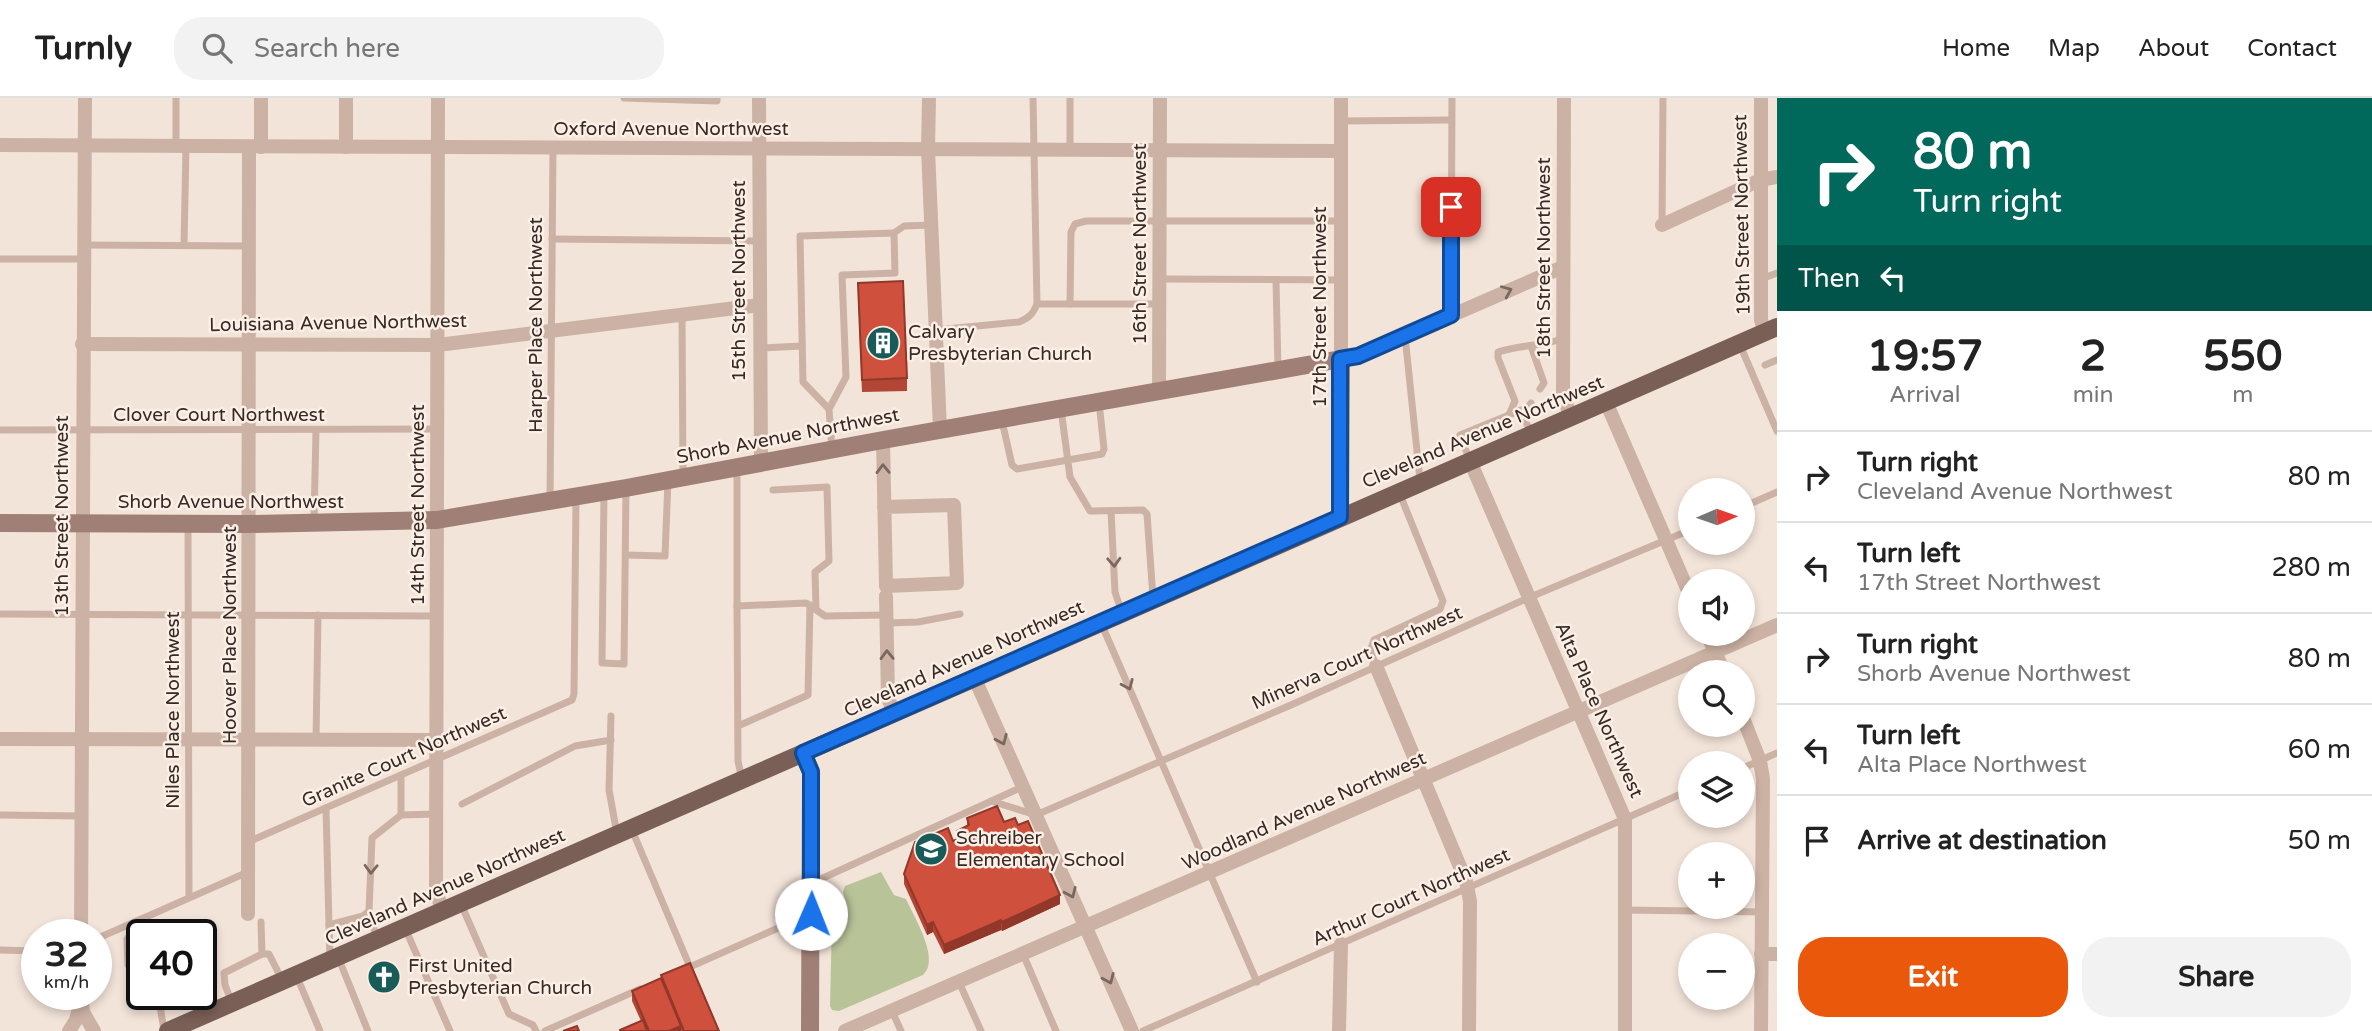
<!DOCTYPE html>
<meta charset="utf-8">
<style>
:root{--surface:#fff;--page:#f2f2f2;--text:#222;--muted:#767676;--line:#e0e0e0;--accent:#ea580c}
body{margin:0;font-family:"Varela Round",sans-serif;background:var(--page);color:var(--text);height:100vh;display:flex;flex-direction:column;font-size:26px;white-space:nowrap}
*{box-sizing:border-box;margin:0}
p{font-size:23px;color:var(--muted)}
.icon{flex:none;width:38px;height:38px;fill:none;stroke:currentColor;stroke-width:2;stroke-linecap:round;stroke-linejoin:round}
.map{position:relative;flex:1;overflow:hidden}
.details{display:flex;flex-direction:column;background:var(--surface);width:595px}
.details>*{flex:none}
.top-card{background:#00695c;color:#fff;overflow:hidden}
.needle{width:46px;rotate:88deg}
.fabs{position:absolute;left:1678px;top:380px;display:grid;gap:14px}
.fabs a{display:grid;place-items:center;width:77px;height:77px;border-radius:50%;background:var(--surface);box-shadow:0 4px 10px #0003;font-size:35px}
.speed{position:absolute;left:21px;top:821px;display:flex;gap:14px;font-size:35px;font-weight:700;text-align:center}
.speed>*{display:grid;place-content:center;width:91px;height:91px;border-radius:50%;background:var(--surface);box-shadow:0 4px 10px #0003;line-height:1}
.speed small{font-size:18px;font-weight:400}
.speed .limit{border:4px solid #111;border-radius:10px;background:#fff;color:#111}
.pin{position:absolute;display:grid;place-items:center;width:60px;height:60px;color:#fff;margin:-30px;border-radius:14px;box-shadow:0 4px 10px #0006}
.me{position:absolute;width:77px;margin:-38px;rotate:1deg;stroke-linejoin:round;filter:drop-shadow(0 0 5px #0008)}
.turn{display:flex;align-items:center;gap:24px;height:147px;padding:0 21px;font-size:32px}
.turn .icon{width:91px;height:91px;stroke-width:2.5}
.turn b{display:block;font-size:49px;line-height:60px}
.then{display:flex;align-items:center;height:66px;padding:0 21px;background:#0003;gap:14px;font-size:26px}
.eta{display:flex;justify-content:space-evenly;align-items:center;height:119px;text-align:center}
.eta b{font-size:42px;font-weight:700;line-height:49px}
.cta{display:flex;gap:14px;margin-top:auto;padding:14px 21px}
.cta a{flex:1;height:80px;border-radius:28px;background:var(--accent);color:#fff;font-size:28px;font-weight:700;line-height:80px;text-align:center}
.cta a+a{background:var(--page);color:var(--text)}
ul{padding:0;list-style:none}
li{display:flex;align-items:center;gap:21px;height:91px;padding:0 21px;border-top:2px solid var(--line)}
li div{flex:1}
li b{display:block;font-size:26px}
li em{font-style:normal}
header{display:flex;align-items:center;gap:42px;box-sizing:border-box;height:98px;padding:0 35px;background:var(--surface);border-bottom:2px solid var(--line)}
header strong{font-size:33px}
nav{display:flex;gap:38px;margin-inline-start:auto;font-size:24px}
.search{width:490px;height:63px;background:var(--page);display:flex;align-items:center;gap:18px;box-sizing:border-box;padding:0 24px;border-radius:28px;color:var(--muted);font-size:26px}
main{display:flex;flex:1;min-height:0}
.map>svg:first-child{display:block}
.green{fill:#b9c398}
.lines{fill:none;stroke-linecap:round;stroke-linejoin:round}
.lane{stroke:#ccb2a4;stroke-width:7}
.street{stroke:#ccb2a4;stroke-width:14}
.secondary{stroke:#a08076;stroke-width:18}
.primary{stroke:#7a5f56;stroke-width:18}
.wall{fill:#b24534}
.shaded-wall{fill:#91382a}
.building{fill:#cf503c;stroke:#91382a;stroke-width:2}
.oneway{stroke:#7a675f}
.route-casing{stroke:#114b97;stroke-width:18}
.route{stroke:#1a73e8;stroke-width:12}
.labels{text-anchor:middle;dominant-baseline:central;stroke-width:5;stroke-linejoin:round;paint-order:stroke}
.street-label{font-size:19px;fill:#372a26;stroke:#fbefe6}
.poi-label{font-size:19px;fill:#372a26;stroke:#fbefe6;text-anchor:start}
</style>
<header>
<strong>Turnly</strong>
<div class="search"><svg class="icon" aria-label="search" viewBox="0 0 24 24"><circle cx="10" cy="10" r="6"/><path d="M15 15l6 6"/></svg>Search here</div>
<nav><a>Home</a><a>Map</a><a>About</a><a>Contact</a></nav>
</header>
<main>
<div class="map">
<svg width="1777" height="933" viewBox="0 0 1777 933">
<rect width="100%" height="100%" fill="#f3e4d9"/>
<path class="green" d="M 881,774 L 894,797 L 906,801 C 914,819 941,862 923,877 L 839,913 L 832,912 L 830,908 L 832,821 L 846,817 L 848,813 L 843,794 L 845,788 Z"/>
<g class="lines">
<g class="lane">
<path d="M 624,0 L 717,3 L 717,0"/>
<path d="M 1341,23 L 1451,22"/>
<path d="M 176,49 L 176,0"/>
<path d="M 1070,52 L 1070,0"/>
<path d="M 1662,127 L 1663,0"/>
<path d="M 894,135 L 904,128 L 931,127"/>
<path d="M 552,141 L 759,143"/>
<path d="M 84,147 L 247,148"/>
<path d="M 184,147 L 186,49"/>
<path d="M 0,161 L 83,161"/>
<path d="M 1160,181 L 1341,182"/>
<path d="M 1761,181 L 1777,175"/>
<path d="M 1276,182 L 1278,272"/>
<path d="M 1037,206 L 1159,206"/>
<path d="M 1070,206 L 1071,134 L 1075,126 L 1086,123 L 1341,123"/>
<path d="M 682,217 L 683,378"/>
<path d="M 1451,217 L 1452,0"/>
<path d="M 936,232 L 1019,224 C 1029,220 1033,216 1037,206 L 1033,0"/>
<path d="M 1405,238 L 1420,382"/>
<path d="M 1740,247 L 1777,333"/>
<path d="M 1531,248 L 1544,285 L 1540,291"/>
<path d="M 761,250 L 802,248"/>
<path d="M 1765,267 L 1777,262"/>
<path d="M 829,311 L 846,279 L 842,177 L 895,175 L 894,135 L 800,138 L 803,284 L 829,311 L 832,351"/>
<path d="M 1061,311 L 1070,379 L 1090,413 L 1143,412 L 1147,416 L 1153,500"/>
<path d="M 1521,313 L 1531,335"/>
<path d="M 1509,317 L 1528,309 L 1531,305"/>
<path d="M 1002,323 L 1012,367 L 1017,371 L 1102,356 L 1104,351 L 1099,304"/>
<path d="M 0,332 L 437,331"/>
<path d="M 1470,363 L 1460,337 L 1509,317 L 1515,303 L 1498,260 L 1498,254 C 1520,247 1541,248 1562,241"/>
<path d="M 737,371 L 737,508 L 806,505 L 825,518 L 886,517"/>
<path d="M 773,392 L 827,389 L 829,463 L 815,474 L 816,511"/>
<path d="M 604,394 L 602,565 L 624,566 L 626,390"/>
<path d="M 550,403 L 553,50"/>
<path d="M 1743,409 L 1777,394"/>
<path d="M 1111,413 L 1115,494 L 1122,515"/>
<path d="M 314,423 L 316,332"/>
<path d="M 188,428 L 189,798"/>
<path d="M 626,457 L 665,458 L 668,382"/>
<path d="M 737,508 L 738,663 L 742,682"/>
<path d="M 0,516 L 436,518"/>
<path d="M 887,525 L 918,524 L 960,516"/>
<path d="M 1101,525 L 1257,884"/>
<path d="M 1376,567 L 1370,553 L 1374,542 L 1440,511 L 1443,503 L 1399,394"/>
<path d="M 611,618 L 609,692 L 617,736"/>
<path d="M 738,628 L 808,597 L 810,507"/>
<path d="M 316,642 L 318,517"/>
<path d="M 1743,670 L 1777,655"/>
<path d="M 401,678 L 401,717"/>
<path d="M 991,703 L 1036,717 L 1291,607 L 1528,500 L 1690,432"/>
<path d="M 462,706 L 575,648 L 611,642"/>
<path d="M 326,710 L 329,827 L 363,818 L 369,813 L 372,740 L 401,717 L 436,716"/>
<path d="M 0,717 L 81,718"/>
<path d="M 632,732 L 690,869"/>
<path d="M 248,744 L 572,602 L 574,596 L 576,401"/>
<path d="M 812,785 L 1022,689"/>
<path d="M 461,806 L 509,916 L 533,927 L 536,933"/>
<path d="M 1626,812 L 1762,814"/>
<path d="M 369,813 L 377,841"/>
<path d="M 261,824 L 262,856"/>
<path d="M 329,827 L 330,861"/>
<path d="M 405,830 L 450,933"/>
<path d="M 96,841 L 248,774"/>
<path d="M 0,852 L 37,853"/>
<path d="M 1023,856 L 1056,933"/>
<path d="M 338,859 L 368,933"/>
<path d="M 683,872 L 810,816"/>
<path d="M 142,876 L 128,867 L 127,841 C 133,833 140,831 150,834 L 150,836"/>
<path d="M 297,879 L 320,933"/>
<path d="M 959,884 L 981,933"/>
<path d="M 158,896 L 164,932"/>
<path d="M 232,905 L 225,887 L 224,875 L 262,856 L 269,856 L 282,882"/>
<path d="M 892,913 L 901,933"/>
<path d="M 545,933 L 640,891"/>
<path d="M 1143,933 L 1690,692"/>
</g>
<g class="street">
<path d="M 438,0 L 436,791 L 442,813"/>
<path d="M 759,0 L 761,366"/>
<path d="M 929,0 L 928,51 L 940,332"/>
<path d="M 1341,0 L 1341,261 L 1358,258 L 1563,169"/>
<path d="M 1564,0 L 1563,294 L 1570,319"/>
<path d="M 1761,0 L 1761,222 L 1765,234"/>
<path d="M 0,47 L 1341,53"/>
<path d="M 261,49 L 261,0"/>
<path d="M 346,49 L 346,0"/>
<path d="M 1662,127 L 1760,82 L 1777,79"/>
<path d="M 82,246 L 438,247 L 760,207"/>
<path d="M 1159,293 L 1160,0"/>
<path d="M 1606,304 L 1690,497"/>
<path d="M 883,342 L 886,488 L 957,485 L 954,407 L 884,409"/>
<path d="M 1470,363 L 1625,721 L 1625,933"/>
<path d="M 886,498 L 888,600 L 894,615"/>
<path d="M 1707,536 L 1724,574"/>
<path d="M 1376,568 L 1466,783 L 1470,803 L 1469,933"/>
<path d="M 974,579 L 1132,933"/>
<path d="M 1743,620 L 1760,663 L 1763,681 L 1761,933"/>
<path d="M 0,641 L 436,642"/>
<path d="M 248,816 L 249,50"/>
<path d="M 81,836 L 85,0"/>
<path d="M 1761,856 L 1777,856"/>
<path d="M 81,896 L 83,914 L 94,933"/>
<path d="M 69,933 L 76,922 L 80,907"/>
<path d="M 845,933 L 1777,527"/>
<path d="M 1339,933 L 1341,846"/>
</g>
<g class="secondary">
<path d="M 0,425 L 249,426 L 437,422 L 626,390 L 883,342 L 1341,261 L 1340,419"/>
<path d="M 803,655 L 811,674 L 810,933"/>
</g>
<path class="primary" d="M 168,933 L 1777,229"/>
</g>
<g class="wall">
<path d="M 858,197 L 907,280 L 907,293 L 862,294 Z"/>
<path d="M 967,720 L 1004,724 L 1018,727 L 1060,806 L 1002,833 L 1001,832 L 944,856 L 933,834 L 927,837 L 904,786 L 904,776 L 957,741 L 957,733 L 967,728 Z"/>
<path d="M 661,877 L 719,933 L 620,933 L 641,923 L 632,903 L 632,893 L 661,880 Z"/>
</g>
<g class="shaded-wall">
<path d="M 1060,797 L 1060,806 L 1002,833 L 1002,824 Z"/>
<path d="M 1001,822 L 1001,832 L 944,856 L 944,847 Z"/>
<path d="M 933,824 L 933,834 L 927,837 L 927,827 Z"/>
<path d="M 681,928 L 681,933 L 669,933 Z"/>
</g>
<g class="building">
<path d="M 903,183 L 907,280 L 862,282 L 858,185 Z"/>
<path d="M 997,708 L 1004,724 L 1015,720 L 1018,727 L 1028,723 L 1060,797 L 1002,824 L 1001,822 L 944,847 L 933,824 L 927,827 L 904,776 L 915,744 L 948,730 L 953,743 L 960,740 L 957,733 L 969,727 L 967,720 Z"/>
<path d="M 690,865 L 719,933 L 684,933 L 661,877 Z"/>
<path d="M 661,880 L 681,928 L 669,933 L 649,933 L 632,893 Z"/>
<path d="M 643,922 L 647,933 L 620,933 L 620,932 Z"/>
<path d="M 577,928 L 579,933 L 563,933 Z"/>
</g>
<defs><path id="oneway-chevron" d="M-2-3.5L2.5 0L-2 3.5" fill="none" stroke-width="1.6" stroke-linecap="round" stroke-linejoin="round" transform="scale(1.75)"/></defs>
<g class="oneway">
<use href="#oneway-chevron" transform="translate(1507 193) rotate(-23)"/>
<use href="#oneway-chevron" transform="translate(883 371) rotate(-91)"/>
<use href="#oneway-chevron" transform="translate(1114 464) rotate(87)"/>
<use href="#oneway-chevron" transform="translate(887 557) rotate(-91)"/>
<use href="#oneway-chevron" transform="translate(1128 587) rotate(66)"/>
<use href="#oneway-chevron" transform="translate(1002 642) rotate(66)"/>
<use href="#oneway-chevron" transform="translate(371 771) rotate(92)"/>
<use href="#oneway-chevron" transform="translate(1071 795) rotate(66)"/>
<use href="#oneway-chevron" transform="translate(1109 881) rotate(66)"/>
</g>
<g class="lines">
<defs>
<path id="route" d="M 811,816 L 811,674 L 803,655 L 1340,419 L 1340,261 L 1358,258 L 1451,217 L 1451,109"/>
</defs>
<use href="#route" class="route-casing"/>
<use href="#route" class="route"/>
</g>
<defs>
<symbol id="building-disc" viewBox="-11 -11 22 22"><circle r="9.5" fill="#195b59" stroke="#fbefe6"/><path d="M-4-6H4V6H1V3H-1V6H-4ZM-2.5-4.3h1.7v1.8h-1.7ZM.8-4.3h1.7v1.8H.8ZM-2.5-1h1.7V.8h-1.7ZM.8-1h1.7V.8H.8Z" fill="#fff"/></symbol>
<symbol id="school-disc" viewBox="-11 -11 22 22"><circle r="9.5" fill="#195b59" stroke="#fbefe6"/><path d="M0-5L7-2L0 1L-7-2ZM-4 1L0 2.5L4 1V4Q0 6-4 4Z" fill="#fff"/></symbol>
<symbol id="church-disc" viewBox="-11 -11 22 22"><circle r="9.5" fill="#195b59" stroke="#fbefe6"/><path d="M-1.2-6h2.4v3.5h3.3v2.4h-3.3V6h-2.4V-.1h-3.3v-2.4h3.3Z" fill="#fff"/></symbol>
</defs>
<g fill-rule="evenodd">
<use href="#building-disc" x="864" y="226" width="38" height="38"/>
<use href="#school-disc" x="912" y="732" width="38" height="38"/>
<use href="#church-disc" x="365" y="860" width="38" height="38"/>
</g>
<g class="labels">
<g class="street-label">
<text x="671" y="31">Oxford Avenue Northwest</text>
<text transform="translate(1742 117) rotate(-91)">19th Street Northwest</text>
<text transform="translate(1140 146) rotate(-90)">16th Street Northwest</text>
<text transform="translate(1544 160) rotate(-90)">18th Street Northwest</text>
<text transform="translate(739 183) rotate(-90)">15th Street Northwest</text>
<text transform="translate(1320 209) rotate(-90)">17th Street Northwest</text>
<text transform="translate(338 225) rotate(-1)">Louisiana Avenue Northwest</text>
<text transform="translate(536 227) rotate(-90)">Harper Place Northwest</text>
<text x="219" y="317">Clover Court Northwest</text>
<text transform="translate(1483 334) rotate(-23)">Cleveland Avenue Northwest</text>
<text transform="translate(788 338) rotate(-11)">Shorb Avenue Northwest</text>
<text x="231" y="404">Shorb Avenue Northwest</text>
<text transform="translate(418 407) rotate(-90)">14th Street Northwest</text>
<text transform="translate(62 418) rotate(-90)">13th Street Northwest</text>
<text transform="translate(230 537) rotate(-90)">Hoover Place Northwest</text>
<text transform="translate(1357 560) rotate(-24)">Minerva Court Northwest</text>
<text transform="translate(964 561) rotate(-24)">Cleveland Avenue Northwest</text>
<text transform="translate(173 612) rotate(-90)">Niles Place Northwest</text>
<text transform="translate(1599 612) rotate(66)">Alta Place Northwest</text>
<text transform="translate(404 659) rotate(-24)">Granite Court Northwest</text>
<text transform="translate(1304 713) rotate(-24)">Woodland Avenue Northwest</text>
<text transform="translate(445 789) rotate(-24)">Cleveland Avenue Northwest</text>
<text transform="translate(1411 799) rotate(-24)">Arthur Court Northwest</text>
</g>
<g class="poi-label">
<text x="908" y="234">Calvary<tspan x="908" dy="22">Presbyterian Church</tspan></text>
<text x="956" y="740">Schreiber<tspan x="956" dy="22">Elementary School</tspan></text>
<text x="408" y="868">First United<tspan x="408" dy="22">Presbyterian Church</tspan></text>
</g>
</g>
</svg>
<div class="fabs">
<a><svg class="needle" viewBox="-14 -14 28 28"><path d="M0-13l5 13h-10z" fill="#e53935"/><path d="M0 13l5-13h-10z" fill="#767676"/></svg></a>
<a><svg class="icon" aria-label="sound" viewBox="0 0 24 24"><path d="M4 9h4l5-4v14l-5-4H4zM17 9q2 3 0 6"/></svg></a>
<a><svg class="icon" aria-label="search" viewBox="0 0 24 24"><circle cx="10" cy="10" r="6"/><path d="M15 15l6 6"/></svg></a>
<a><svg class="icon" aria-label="layers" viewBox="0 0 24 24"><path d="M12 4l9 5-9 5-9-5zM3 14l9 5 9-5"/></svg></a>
<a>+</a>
<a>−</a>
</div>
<div class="speed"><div>32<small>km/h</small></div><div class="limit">40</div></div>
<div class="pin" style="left:1451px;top:109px;background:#d93025"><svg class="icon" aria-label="arrive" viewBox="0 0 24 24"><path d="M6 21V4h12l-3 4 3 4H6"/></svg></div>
<svg class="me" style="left:811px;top:816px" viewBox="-20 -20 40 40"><circle r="19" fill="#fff"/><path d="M0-13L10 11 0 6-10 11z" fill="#1a73e8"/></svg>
</div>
<section class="details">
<div class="top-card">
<div class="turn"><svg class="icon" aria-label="right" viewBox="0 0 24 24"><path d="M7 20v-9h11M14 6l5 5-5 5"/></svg><div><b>80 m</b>Turn right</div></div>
<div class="then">Then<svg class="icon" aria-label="left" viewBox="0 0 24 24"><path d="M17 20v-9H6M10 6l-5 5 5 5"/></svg></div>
</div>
<div class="eta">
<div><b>19:57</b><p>Arrival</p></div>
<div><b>2</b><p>min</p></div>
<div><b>550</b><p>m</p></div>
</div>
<ul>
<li><svg class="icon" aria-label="right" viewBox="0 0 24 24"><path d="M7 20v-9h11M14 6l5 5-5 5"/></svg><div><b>Turn right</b><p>Cleveland Avenue Northwest</p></div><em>80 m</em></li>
<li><svg class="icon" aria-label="left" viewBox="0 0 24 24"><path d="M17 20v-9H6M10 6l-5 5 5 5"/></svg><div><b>Turn left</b><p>17th Street Northwest</p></div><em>280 m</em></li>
<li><svg class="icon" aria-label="right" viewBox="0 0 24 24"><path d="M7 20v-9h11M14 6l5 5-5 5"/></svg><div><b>Turn right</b><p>Shorb Avenue Northwest</p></div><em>80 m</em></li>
<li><svg class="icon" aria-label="left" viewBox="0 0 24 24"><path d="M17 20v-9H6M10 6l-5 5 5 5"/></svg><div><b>Turn left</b><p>Alta Place Northwest</p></div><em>60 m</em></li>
<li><svg class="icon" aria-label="arrive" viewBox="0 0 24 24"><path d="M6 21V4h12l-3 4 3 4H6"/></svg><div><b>Arrive at destination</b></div><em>50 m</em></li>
</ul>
<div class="cta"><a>Exit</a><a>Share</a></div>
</section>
</main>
